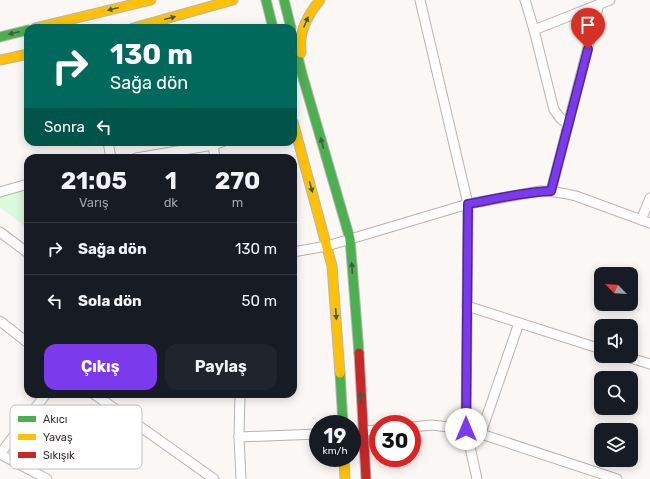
<!DOCTYPE html>
<html lang="tr">
<meta charset="utf-8">
<style>
:root{--surface:#171b24;--page:#20242c;--text:#f1f3f6;--muted:#9ea1a6;--line:#363941;--accent:#7c3aed}
body{margin:0;font-family:Rubik,sans-serif;background:var(--page);color:var(--text);height:100vh;display:flex;flex-direction:column;font-size:15px;white-space:nowrap}
*{box-sizing:border-box;margin:0}
p{font-size:13px;color:var(--muted)}
.icon{flex:none;width:22px;height:22px;fill:none;stroke:currentColor;stroke-width:2;stroke-linecap:round;stroke-linejoin:round}
.map{position:relative;flex:1;overflow:hidden}
.drawer{position:absolute;left:24px;top:154px;width:273px;height:244px;display:flex;flex-direction:column;background:var(--surface);border-radius:12px;box-shadow:0 2px 10px #0003}
.drawer>*{flex:none}
.banner{position:absolute;left:24px;top:24px;width:273px;height:122px;border-radius:12px;box-shadow:0 2px 10px #0003;background:#00695c;color:#fff;overflow:hidden}
.needle{width:26px;rotate:294deg}
.controls{position:absolute;left:594px;top:267px;display:grid;gap:8px}
.controls a{display:grid;place-items:center;width:44px;height:44px;border-radius:8px;background:var(--surface);box-shadow:0 2px 10px #0003;font-size:20px}
.speed{position:absolute;left:309px;top:415px;display:flex;gap:8px;font-size:20px;font-weight:700;text-align:center}
.speed>*{display:grid;place-content:center;width:52px;height:52px;border-radius:50%;background:var(--surface);box-shadow:0 2px 10px #0003;line-height:1}
.speed small{font-size:10px;font-weight:400}
.speed .limit{border:6px solid #d22;background:#fff;color:#111}
.pin{position:absolute;display:grid;place-items:center;width:34px;height:34px;color:#fff;margin:-41px -17px;border-radius:50% 50% 50% 0;rotate:-45deg;box-shadow:0 0 4px #0007}
.pin .icon{rotate:45deg}
.me{position:absolute;width:44px;margin:-22px;rotate:0deg;stroke-linejoin:round;filter:drop-shadow(0 0 3px #0008)}
.turn{display:flex;align-items:center;gap:14px;height:84px;padding:0 20px;font-size:18px}
.turn .icon{width:52px;height:52px;stroke-width:2.5}
.turn b{display:block;font-size:28px;line-height:34px}
.then{display:flex;align-items:center;height:38px;padding:0 20px;background:#0003;gap:8px;font-size:15px}
.eta{display:flex;justify-content:space-evenly;align-items:center;height:68px;text-align:center}
.eta b{font-size:24px;font-weight:700;line-height:28px}
.action{display:flex;gap:8px;margin-top:auto;padding:8px 20px}
.action a{flex:1;height:46px;border-radius:12px;background:var(--accent);color:#fff;font-size:16px;font-weight:700;line-height:46px;text-align:center}
.action a+a{background:var(--page);color:var(--text)}
ul{padding:0;list-style:none}
li{display:flex;align-items:center;gap:12px;height:52px;padding:0 20px;border-top:1px solid var(--line)}
li div{flex:1}
li b{display:block;font-size:15px}
li em{font-style:normal}
.map>svg:first-child{display:block}
.green{fill:#dbf9dd}
.lines{fill:none;stroke-linecap:round;stroke-linejoin:round}
.street-casing{stroke:#b9b4b2;stroke-width:11}
.fast-casing{stroke:#b9b4b2;stroke-width:11}
.slow-casing{stroke:#b9b4b2;stroke-width:11}
.jam-casing{stroke:#b9b4b2;stroke-width:11}
.street{stroke:#fefefe;stroke-width:9}
.fast{stroke:#4caf50;stroke-width:9}
.slow{stroke:#ffc107;stroke-width:9}
.jam{stroke:#c62828;stroke-width:9}
.oneway{fill:#3e5d3a}
.route-casing{stroke:#51269a;stroke-width:10}
.route{stroke:#7c3aed;stroke-width:7}
.key{fill:#fff;stroke:#c3c1c0;stroke-width:1}
.key-label{font-size:11px;fill:#37312e}
</style>
<div class="map">
<svg width="650" height="479" viewBox="0 0 650 479">
<rect width="100%" height="100%" fill="#fbf7f5"/>
<path class="green" d="M 28,185 L 28,229 L 0,207 L 0,191 Z"/>
<g class="lines">
<defs>
<g id="street">
<path d="M 420,0 L 468,204 L 466,429 L 477,479"/>
<path d="M 525,0 L 534,30 L 554,110 L 561,119 L 568,124"/>
<path d="M 534,30 L 610,0"/>
<path d="M 108,142 L 111,158"/>
<path d="M 213,145 L 215,158"/>
<path d="M 136,158 L 213,145 L 222,142"/>
<path d="M 551,191 L 599,4"/>
<path d="M 0,192 L 28,184"/>
<path d="M 641,220 L 650,198"/>
<path d="M 0,232 L 28,253"/>
<path d="M 293,252 L 327,246 L 468,204 L 540,191 C 552,191 564,193 576,196 L 650,223"/>
<path d="M 467,306 L 601,349"/>
<path d="M 0,321 L 28,343"/>
<path d="M 624,356 L 650,364"/>
<path d="M 94,394 L 214,479"/>
<path d="M 240,394 L 239,437 L 241,479"/>
<path d="M 412,427 L 432,425 L 466,429 L 617,479"/>
<path d="M 363,431 L 378,430"/>
<path d="M 481,433 L 519,323"/>
<path d="M 239,437 L 318,434"/>
<path d="M 0,454 L 46,394"/>
<path d="M 0,454 L 47,479"/>
</g>
<g id="fast">
<path d="M 266,0 L 273,28"/>
<path d="M 284,0 L 291,28"/>
<path d="M 0,37 L 28,30"/>
<path d="M 293,37 L 302,74 L 350,239 L 359,353"/>
<path d="M 340,373 L 343,424"/>
</g>
<g id="slow">
<path d="M 35,28 L 151,0"/>
<path d="M 133,28 L 233,0"/>
<path d="M 301,53 C 301,49 300,44 301,40 C 302,25 311,11 320,0"/>
<path d="M 0,60 L 28,54"/>
<path d="M 293,122 L 332,266 L 340,373"/>
<path d="M 344,458 L 345,479"/>
</g>
<path id="jam" d="M 359,353 L 366,479"/>
</defs>
<use href="#street" class="street-casing"/>
<use href="#fast" class="fast-casing"/>
<use href="#slow" class="slow-casing"/>
<use href="#jam" class="jam-casing"/>
<use href="#street" class="street"/>
<use href="#fast" class="fast"/>
<use href="#slow" class="slow"/>
<use href="#jam" class="jam"/>
</g>
<defs><path id="oneway-solid" d="M-6-.8H1V-3.2L6.5 0L1 3.2V.8H-6Z"/></defs>
<g class="oneway">
<use href="#oneway-solid" transform="translate(113 9) rotate(166)"/>
<use href="#oneway-solid" transform="translate(170 18) rotate(-15)"/>
<use href="#oneway-solid" transform="translate(306 22) rotate(-67)"/>
<use href="#oneway-solid" transform="translate(14 33) rotate(166)"/>
<use href="#oneway-solid" transform="translate(322 143) rotate(-106)"/>
<use href="#oneway-solid" transform="translate(311 187) rotate(75)"/>
<use href="#oneway-solid" transform="translate(352 268) rotate(-94)"/>
<use href="#oneway-solid" transform="translate(336 314) rotate(86)"/>
<use href="#oneway-solid" transform="translate(361 398) rotate(-93)"/>
</g>
<g class="lines">
<defs>
<path id="route" d="M 466,429 L 468,204 C 495,199 523,192 551,191 L 588,49"/>
</defs>
<use href="#route" class="route-casing"/>
<use href="#route" class="route"/>
</g>
<rect x="10" y="405" width="132" height="64" rx="6" class="key"/>
<rect x="18" y="416" width="18" height="6" fill="#4caf50"/>
<rect x="18" y="434" width="18" height="6" fill="#ffc107"/>
<rect x="18" y="452" width="18" height="6" fill="#c62828"/>
<g class="key-label">
<text x="43" y="423">Akıcı</text>
<text x="43" y="441">Yavaş</text>
<text x="43" y="459">Sıkışık</text>
</g>
</svg>
<div class="controls">
<a><svg class="needle" viewBox="-14 -14 28 28"><path d="M0-13l5 13h-10z" fill="#e53935"/><path d="M0 13l5-13h-10z" fill="#9ea1a6"/></svg></a>
<a><svg class="icon" aria-label="sound" viewBox="0 0 24 24"><path d="M4 9h4l5-4v14l-5-4H4zM17 9q2 3 0 6"/></svg></a>
<a><svg class="icon" aria-label="search" viewBox="0 0 24 24"><circle cx="10" cy="10" r="6"/><path d="M15 15l6 6"/></svg></a>
<a><svg class="icon" aria-label="layers" viewBox="0 0 24 24"><path d="M12 4l9 5-9 5-9-5zM3 14l9 5 9-5"/></svg></a>
</div>
<div class="speed"><div>19<small>km/h</small></div><div class="limit">30</div></div>
<div class="pin" style="left:588px;top:49px;background:#d93025"><svg class="icon" aria-label="arrive" viewBox="0 0 24 24"><path d="M6 21V4h12l-3 4 3 4H6"/></svg></div>
<svg class="me" style="left:466px;top:429px" viewBox="-20 -20 40 40"><circle r="19" fill="#fff"/><path d="M0-13L10 11 0 6-10 11z" fill="#7c3aed"/></svg>
<div class="banner">
<div class="turn"><svg class="icon" aria-label="right" viewBox="0 0 24 24"><path d="M7 20v-9h11M14 6l5 5-5 5"/></svg><div><b>130 m</b>Sağa dön</div></div>
<div class="then">Sonra<svg class="icon" aria-label="left" viewBox="0 0 24 24"><path d="M17 20v-9H6M10 6l-5 5 5 5"/></svg></div>
</div>
<section class="drawer">
<div class="eta">
<div><b>21:05</b><p>Varış</p></div>
<div><b>1</b><p>dk</p></div>
<div><b>270</b><p>m</p></div>
</div>
<ul>
<li><svg class="icon" aria-label="right" viewBox="0 0 24 24"><path d="M7 20v-9h11M14 6l5 5-5 5"/></svg><div><b>Sağa dön</b></div><em>130 m</em></li>
<li><svg class="icon" aria-label="left" viewBox="0 0 24 24"><path d="M17 20v-9H6M10 6l-5 5 5 5"/></svg><div><b>Sola dön</b></div><em>50 m</em></li>
</ul>
<div class="action"><a>Çıkış</a><a>Paylaş</a></div>
</section>
</div>
